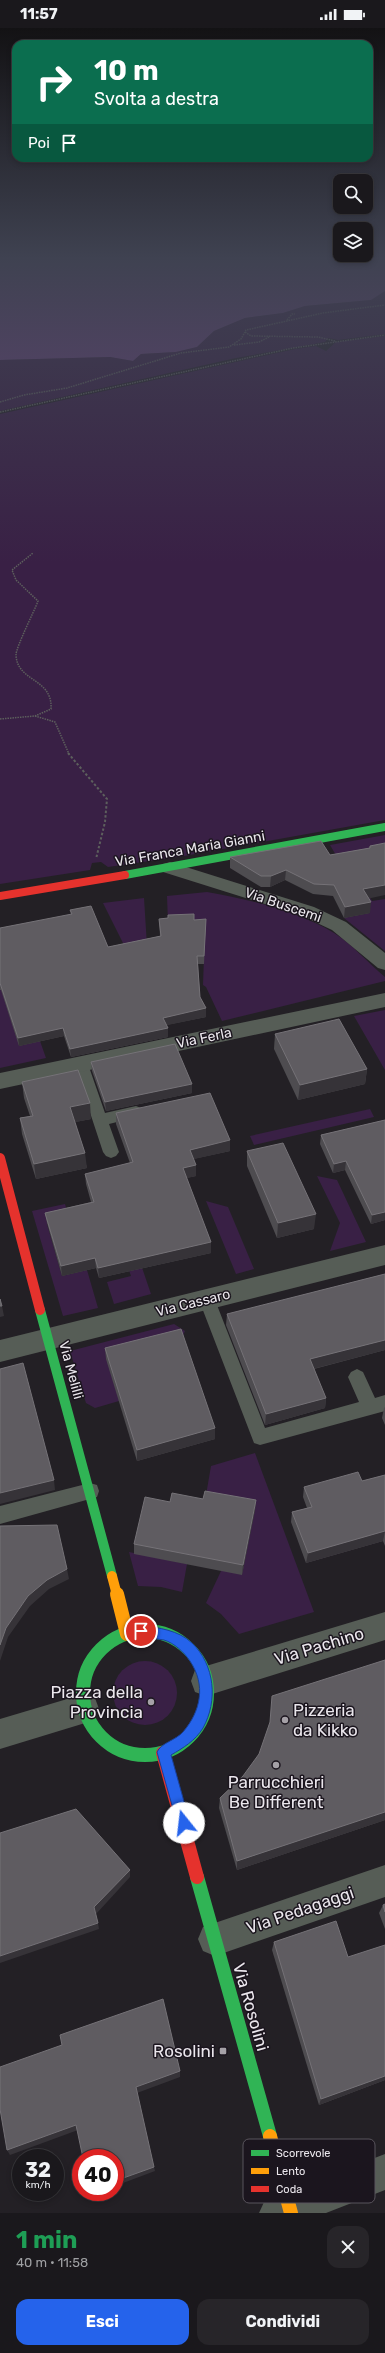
<!DOCTYPE html>
<html lang="it">
<meta charset="utf-8">
<style>
:root{--surface:#1a181c;--page:#272529;--text:#f1f3f6;--muted:#9fa0a3;--line:#38373b;--accent:#2563eb}
body{margin:0;font-family:Rubik,sans-serif;background:var(--page);color:var(--text);height:100vh;display:flex;flex-direction:column;font-size:15px;white-space:nowrap}
*{box-sizing:border-box;margin:0}
p{font-size:13px;color:var(--muted)}
.icon{flex:none;width:22px;height:22px;fill:none;stroke:currentColor;stroke-width:2;stroke-linecap:round;stroke-linejoin:round}
.map{position:relative;height:2185px;overflow:hidden}
.panel{display:flex;flex-direction:column;background:var(--surface);flex:1}
.panel>*{flex:none}
.guide{position:absolute;left:12px;top:12px;width:361px;height:122px;border-radius:12px;box-shadow:0 2px 6px #0003,0 0 0 1px var(--line);background:#0b6e4f;color:#fff;overflow:hidden}
.buttons{position:absolute;left:333px;top:146px;display:grid;gap:8px}
.buttons a{display:grid;place-items:center;width:40px;height:40px;border-radius:8px;background:var(--surface);box-shadow:0 2px 6px #0003,0 0 0 1px var(--line);font-size:20px}
.speed{position:absolute;left:12px;top:2121px;display:flex;gap:8px;font-size:20px;font-weight:700;text-align:center}
.speed>*{display:grid;place-content:center;width:52px;height:52px;border-radius:50%;background:var(--surface);box-shadow:0 2px 6px #0003,0 0 0 1px var(--line);line-height:1}
.speed small{font-size:10px;font-weight:400}
.speed .limit{border:6px solid #d22;background:#fff;color:#111}
.pin{position:absolute;display:grid;place-items:center;width:34px;height:34px;color:#fff;margin:-17px;border:2px solid #fff;border-radius:50%;box-shadow:0 1px 4px #0007}
.me{position:absolute;width:44px;margin:-22px;rotate:344deg;stroke-linejoin:round;filter:drop-shadow(0 0 3px #0008)}
.turn{display:flex;align-items:center;gap:14px;height:84px;padding:0 16px;font-size:18px}
.turn .icon{width:52px;height:52px;stroke-width:2.5}
.turn b{display:block;font-size:28px;line-height:34px}
.then{display:flex;align-items:center;height:38px;padding:0 16px;background:#0003;gap:8px;font-size:15px}
.round{display:grid;place-items:center;flex:none;width:42px;height:42px;border-radius:12px;background:var(--page)}
.head{display:flex;align-items:center;justify-content:space-between;height:68px;padding:0 16px}
h1{font-size:24px;font-weight:700;line-height:30px;color:#1e9e55}
.button{display:flex;gap:8px;margin-top:auto;padding:8px 16px}
.button a{flex:1;height:46px;border-radius:12px;background:var(--accent);color:#fff;font-size:16px;font-weight:700;line-height:46px;text-align:center}
.button a+a{background:var(--page);color:var(--text)}
.status{display:flex;justify-content:space-between;align-items:center;height:28px;padding:0 20px;background:var(--surface);direction:ltr}
.status svg{height:11px;fill:currentColor}
.map>svg:first-child{display:block}
.green{fill:#392045}
.water{fill:#6a437d}
.lines{fill:none;stroke-linecap:round;stroke-linejoin:round}
.path-far1{stroke:#5d5f5d;stroke-width:1.5;stroke-dasharray:1.5 1;stroke-linecap:butt}
.path{stroke:#5d5f5d;stroke-width:2;stroke-dasharray:2.5 2;stroke-linecap:butt}
.lane{fill:#565d56;fill-rule:evenodd}
.street{fill:#565d56;fill-rule:evenodd}
.fast-far2{stroke:#30b455;stroke-width:8}
.fast-far1{stroke:#30b455;stroke-width:10}
.fast{stroke:#30b455;stroke-width:14}
.slow-far1{stroke:#ff9f0a;stroke-width:10}
.slow{stroke:#ff9f0a;stroke-width:14}
.jam-far2{stroke:#e5322d;stroke-width:8}
.jam-far1{stroke:#e5322d;stroke-width:10}
.jam{stroke:#e5322d;stroke-width:14}
.wall{fill:#4e4c50}
.shaded-wall{fill:#363338}
.building{fill:#5f5c61;stroke:#757277}
.route{fill:#2563eb;stroke:#184099}
.poi-dot{fill:#a5a1a7;stroke:#1b151e;stroke-width:1.5}
.labels{text-anchor:middle;dominant-baseline:central;stroke-width:3;stroke-linejoin:round;paint-order:stroke}
.street-label{font-size:14px;fill:#ebe7ed;stroke:#1b151e}
.near-street-label{font-size:17px;fill:#ebe7ed;stroke:#1b151e}
.near-poi-label{font-size:17px;fill:#ebe7ed;stroke:#1b151e;text-anchor:end}
.key{fill:#1b151e;stroke:#59545c;stroke-width:1}
.key-label{font-size:11px;fill:#ebe7ed}
</style>
<div class="status"><b>11:57</b><svg viewBox="0 0 49 12"><path d="M0 12V9h3v3zM5 12V6h3v6zM10 12V3h3v9zM15 12V0h3v12zM26 1h20v11H26zM47 4h2v5h-2z"/></svg></div>
<div class="map">
<svg width="385" height="2185" viewBox="0 0 385 2185">
<rect width="100%" height="100%" fill="#232025"/>
<g class="green">
<path d="M 382,263 L 385,263 L 385,306 L 338,312 L 328,310 L 325,314 L 236,330 L 0,383 L 0,332 L 110,329 L 133,333 L 141,326 L 176,324 L 197,319 L 214,303 L 245,290 L 283,285 L 305,278 L 371,272 Z"/>
<path d="M 385,308 L 385,792 L 184,828 L 108,839 L 101,834 L 92,835 L 90,842 L 0,856 L 0,386 L 295,321 L 316,318 L 326,323 L 336,314 Z"/>
<path d="M 385,807 L 385,826 L 351,835 L 372,873 L 385,871 L 385,923 L 344,890 L 370,885 L 330,817 Z"/>
<path d="M 207,864 C 251,872 295,882 334,905 C 352,916 368,935 385,949 L 385,953 L 222,993 L 206,959 L 203,957 L 205,900 L 168,895 L 167,868 Z"/>
<path d="M 144,870 L 147,918 L 127,923 L 103,875 Z"/>
<path d="M 14,959 L 19,1018 L 40,1013 L 46,1030 L 0,1040 L 0,962 Z"/>
<path d="M 385,982 L 385,1042 L 354,988 Z"/>
<path d="M 370,1081 L 374,1089 L 254,1117 L 250,1108 Z"/>
<path d="M 317,1148 L 337,1152 L 366,1214 L 330,1223 L 340,1195 Z"/>
<path d="M 206,1173 L 228,1179 L 254,1241 L 236,1246 Z"/>
<path d="M 65,1176 L 69,1190 L 47,1196 L 62,1248 L 87,1242 L 98,1280 L 63,1288 L 32,1183 Z"/>
<path d="M 121,1178 L 151,1266 L 114,1276 L 107,1254 L 131,1248 L 108,1181 Z"/>
<path d="M 174,1296 L 185,1303 L 181,1312 L 119,1373 L 95,1380 L 86,1375 L 70,1323 Z"/>
<path d="M 255,1425 L 314,1584 L 239,1606 L 221,1586 L 206,1575 L 221,1543 L 205,1473 L 211,1438 Z"/>
<path d="M 129,1524 L 187,1536 L 182,1564 L 161,1559 L 138,1558 Z"/>
<circle cx="145" cy="1665" r="32"/>
</g>
<path class="water" d="M 0,229 L 385,229 L 385,263 L 371,272 L 305,278 L 283,285 L 245,290 L 214,303 L 197,319 L 176,324 L 141,326 L 133,333 L 110,329 L 0,332 Z"/>
<g class="lines">
<g class="path-far1">
<path d="M 287,292 L 292,286 L 295,286"/>
<path d="M 335,313 L 318,309 L 251,308 L 245,304 L 246,302 L 323,285 L 385,277"/>
<path d="M 234,317 L 259,314 L 269,309"/>
<path d="M 0,374 L 24,367 L 67,360 L 181,325 L 229,319 L 241,311 L 245,304"/>
<path d="M 0,384 L 293,320 L 385,307"/>
<path d="M 35,688 L 55,694 L 69,726"/>
<path d="M 0,691 L 35,688 L 51,681 C 53,650 17,654 16,627 C 16,619 34,584 38,573 L 16,552 L 12,542 L 33,525"/>
</g>
<path class="path" d="M 68,725 L 107,771 L 105,794 L 96,831"/>
<g class="lane">
<path d="M 81,1031 L 86,1032 L 88,1036 L 105,1085 L 136,1078 L 141,1080 L 143,1084 L 141,1088 L 109,1096 L 119,1124 L 116,1128 L 111,1130 L 106,1128 L 103,1124 L 74,1036 L 76,1032 Z"/>
<path d="M 207,1265 L 213,1267 L 215,1272 L 265,1400 L 359,1374 L 348,1349 L 351,1344 L 357,1341 L 363,1344 L 375,1370 L 385,1367 L 385,1383 L 260,1417 L 254,1415 L 199,1272 L 201,1267 Z"/>
<path d="M 90,1455 L 97,1457 L 99,1463 L 97,1469 L 0,1496 L 0,1478 Z"/>
</g>
<g class="street">
<path d="M 170,834 L 314,879 L 346,894 L 385,925 L 385,942 L 378,940 L 332,902 L 300,887 L 163,844 L 161,840 L 163,836 Z"/>
<path d="M 385,965 L 385,979 L 0,1061 L 0,1045 Z"/>
<path d="M 385,1217 L 385,1237 L 0,1334 L 0,1312 Z"/>
<path d="M 385,1584 L 385,1612 L 206,1668 L 195,1664 L 191,1653 L 195,1642 L 206,1638 Z"/>
<path d="M 84,1666 L 95,1670 L 99,1681 L 95,1692 L 0,1721 L 0,1691 Z"/>
<path d="M 385,1837 L 385,1869 L 215,1928 L 203,1923 L 198,1911 L 203,1899 Z"/>
<path d="M 385,2126 L 385,2162 L 326,2185 L 259,2185 L 265,2172 Z"/>
</g>
<path class="fast-far2" d="M 125,847 L 385,799"/>
<path class="fast-far1" d="M 40,1282 L 112,1548"/>
<g class="fast">
<circle cx="145" cy="1665" r="62"/>
<path d="M 197,1849 L 270,2108"/>
</g>
<path class="slow-far1" d="M 112,1548 L 117,1567"/>
<g class="slow">
<path d="M 117,1566 L 127,1606"/>
<path d="M 270,2108 L 291,2185"/>
</g>
<path class="jam-far2" d="M 0,868 L 125,847"/>
<path class="jam-far1" d="M 0,1130 L 40,1282"/>
<path class="jam" d="M 163,1725 L 197,1849"/>
</g>
<g class="wall">
<path d="M 385,815 L 369,870 L 370,885 L 344,890 L 333,868 L 313,866 L 285,852 L 270,859 L 261,859 L 230,840 L 230,829 L 330,827 L 369,820 L 370,818 Z"/>
<path d="M 70,882 L 108,919 L 160,908 L 159,891 L 168,890 L 168,887 L 194,892 L 206,891 L 204,936 L 198,936 L 200,969 L 206,980 L 206,989 L 166,997 L 168,1000 L 168,1009 L 71,1029 L 64,1008 L 19,1018 L 1,962 L 0,962 L 0,900 L 71,887 Z"/>
<path d="M 275,1006 L 367,1041 L 365,1056 L 298,1072 L 274,1021 Z"/>
<path d="M 91,1034 L 192,1065 L 106,1083 L 92,1043 Z"/>
<path d="M 22,1054 L 91,1091 L 75,1094 L 87,1140 L 36,1151 L 22,1106 L 20,1090 L 30,1088 L 24,1070 Z"/>
<path d="M 116,1085 L 230,1123 L 193,1131 L 196,1148 L 186,1150 L 211,1225 L 99,1250 L 96,1240 L 62,1248 L 47,1195 L 45,1185 L 91,1174 L 86,1156 L 85,1146 L 130,1135 L 116,1096 Z"/>
<path d="M 385,1092 L 385,1192 L 371,1196 L 345,1142 L 333,1145 L 320,1116 L 321,1107 Z"/>
<path d="M 247,1123 L 314,1201 L 277,1210 L 247,1138 Z"/>
<path d="M 385,1246 L 385,1322 L 314,1341 L 326,1370 L 325,1380 L 265,1397 L 226,1297 L 227,1286 Z"/>
<path d="M 105,1320 L 215,1400 L 215,1411 L 137,1433 L 106,1331 Z"/>
<path d="M 385,1379 L 385,1397 L 382,1390 L 384,1380 Z"/>
<path d="M 385,1447 L 385,1518 L 383,1513 L 306,1535 L 291,1494 L 292,1484 L 307,1480 L 303,1469 L 304,1459 L 362,1453 Z"/>
<path d="M 203,1471 L 256,1472 L 255,1482 L 242,1547 L 134,1526 L 134,1516 L 170,1474 Z"/>
<path d="M 385,1632 L 385,1792 L 237,1842 L 219,1780 L 220,1770 Z"/>
<path d="M 385,1876 L 385,1901 L 379,1885 L 383,1877 Z"/>
<path d="M 274,1914 L 385,2052 L 319,2077 L 272,1922 Z"/>
</g>
<g class="shaded-wall">
<path d="M 286,842 L 285,852 L 270,859 L 271,848 Z"/>
<path d="M 385,857 L 385,867 L 362,872 L 363,861 Z"/>
<path d="M 371,874 L 370,885 L 344,890 L 345,879 Z"/>
<path d="M 206,980 L 206,989 L 163,998 L 163,990 Z"/>
<path d="M 63,1000 L 64,1008 L 19,1018 L 18,1010 Z"/>
<path d="M 168,1000 L 168,1009 L 71,1029 L 70,1021 Z"/>
<path d="M 367,1041 L 365,1056 L 298,1072 L 300,1057 Z"/>
<path d="M 192,1056 L 192,1065 L 106,1083 L 105,1074 Z"/>
<path d="M 90,1075 L 91,1091 L 71,1095 L 70,1079 Z"/>
<path d="M 230,1112 L 230,1123 L 190,1132 L 190,1122 Z"/>
<path d="M 85,1125 L 87,1140 L 36,1151 L 34,1136 Z"/>
<path d="M 346,1133 L 345,1142 L 333,1145 L 334,1136 Z"/>
<path d="M 196,1137 L 196,1148 L 183,1151 L 183,1140 Z"/>
<path d="M 385,1184 L 385,1192 L 371,1196 L 372,1187 Z"/>
<path d="M 316,1186 L 314,1201 L 277,1210 L 278,1195 Z"/>
<path d="M 211,1214 L 211,1225 L 99,1250 L 98,1240 Z"/>
<path d="M 95,1230 L 96,1240 L 62,1248 L 61,1238 Z"/>
<path d="M 0,1278 L 2,1278 L 4,1288 L 0,1289 Z"/>
<path d="M 385,1312 L 385,1322 L 309,1342 L 310,1331 Z"/>
<path d="M 326,1370 L 325,1380 L 265,1397 L 266,1386 Z"/>
<path d="M 215,1400 L 215,1411 L 137,1433 L 137,1422 Z"/>
<path d="M 54,1452 L 55,1462 L 0,1476 L 0,1465 Z"/>
<path d="M 256,1472 L 255,1482 L 242,1547 L 243,1537 Z"/>
<path d="M 385,1503 L 383,1513 L 306,1535 L 308,1525 Z"/>
<path d="M 67,1541 L 69,1551 L 49,1561 L 30,1578 L 8,1609 L 0,1633 L 0,1617 L 6,1600 L 28,1568 L 47,1552 Z"/>
<path d="M 385,1784 L 385,1792 L 237,1842 L 237,1833 Z"/>
<path d="M 130,1842 L 130,1849 L 96,1886 L 94,1879 Z"/>
<path d="M 98,1895 L 99,1901 L 0,1935 L 0,1928 Z"/>
<path d="M 180,2043 L 180,2049 L 137,2065 L 136,2059 Z"/>
<path d="M 385,2048 L 385,2052 L 319,2077 L 321,2071 Z"/>
<path d="M 76,2097 L 78,2102 L 10,2127 L 7,2122 Z"/>
<path d="M 154,2139 L 155,2143 L 115,2158 L 115,2153 Z"/>
<path d="M 90,2164 L 98,2164 L 91,2166 Z"/>
</g>
<g class="building">
<path d="M 321,813 L 330,827 L 370,820 L 370,818 L 385,815 L 385,857 L 363,861 L 371,874 L 345,879 L 334,857 L 314,856 L 286,842 L 271,848 L 261,848 L 230,829 Z"/>
<path d="M 91,878 L 108,919 L 161,908 L 159,891 L 168,890 L 168,887 L 194,886 L 194,892 L 206,891 L 204,928 L 197,928 L 200,969 L 206,980 L 163,990 L 168,1000 L 70,1021 L 63,1000 L 18,1010 L 0,955 L 0,900 L 72,886 L 70,882 Z"/>
<path d="M 339,991 L 367,1041 L 300,1057 L 275,1006 Z"/>
<path d="M 175,1016 L 192,1056 L 105,1074 L 91,1034 Z"/>
<path d="M 78,1042 L 90,1075 L 70,1079 L 85,1125 L 34,1136 L 20,1090 L 33,1088 L 22,1054 Z"/>
<path d="M 210,1065 L 230,1112 L 190,1122 L 196,1137 L 183,1140 L 211,1214 L 98,1240 L 95,1230 L 61,1238 L 45,1185 L 94,1174 L 85,1146 L 133,1134 L 116,1085 Z"/>
<path d="M 385,1092 L 385,1184 L 372,1187 L 346,1133 L 334,1136 L 321,1107 Z"/>
<path d="M 283,1115 L 316,1186 L 278,1195 L 247,1123 Z"/>
<path d="M 385,1246 L 385,1312 L 310,1331 L 326,1370 L 266,1386 L 227,1286 Z"/>
<path d="M 0,1271 L 2,1278 L 0,1278 Z"/>
<path d="M 181,1301 L 215,1400 L 137,1422 L 105,1320 Z"/>
<path d="M 23,1335 L 54,1452 L 0,1465 L 0,1341 Z"/>
<path d="M 358,1444 L 362,1453 L 385,1447 L 385,1503 L 308,1525 L 292,1484 L 312,1479 L 304,1459 Z"/>
<path d="M 205,1463 L 256,1472 L 243,1537 L 134,1516 L 145,1469 L 170,1474 L 172,1465 L 203,1471 Z"/>
<path d="M 57,1497 L 67,1541 L 47,1552 L 28,1568 L 6,1600 L 0,1617 L 0,1498 Z"/>
<path d="M 385,1632 L 385,1784 L 237,1833 L 220,1770 L 243,1748 L 259,1726 L 270,1694 L 272,1668 Z"/>
<path d="M 76,1781 L 130,1842 L 94,1879 L 98,1895 L 0,1928 L 0,1805 Z"/>
<path d="M 385,1876 L 385,1884 L 383,1877 Z"/>
<path d="M 336,1893 L 348,1929 L 385,1917 L 385,2048 L 321,2071 L 274,1914 Z"/>
<path d="M 163,1971 L 180,2043 L 136,2059 L 154,2139 L 115,2153 L 115,2130 L 83,2130 L 76,2097 L 7,2122 L 0,2081 L 0,2039 L 62,2017 L 60,2007 Z"/>
</g>
<linearGradient id="sky" x2="0" y2="1"><stop stop-color="#131214"/><stop offset="0.43" stop-color="#3f4251"/><stop offset="1" stop-color="#3f4251" stop-opacity="0"/></linearGradient>
<rect width="385" height="535" fill="url(#sky)"/>
<path class="route" d="M 141,1597 C 159,1600 178,1602 192,1615 C 215,1637 218,1673 203,1700 C 195,1713 183,1720 171,1727 L 190,1795 L 188,1800 L 184,1802 L 179,1800 L 177,1795 L 157,1724 C 161,1715 176,1712 183,1704 C 201,1683 206,1657 190,1633 C 184,1624 174,1615 164,1612 C 155,1610 145,1611 137,1608 L 135,1603 L 137,1599 Z"/>
<g class="poi-dot">
<circle cx="151" cy="1674" r="4"/>
<circle cx="285" cy="1692" r="4"/>
<circle cx="276" cy="1737" r="4"/>
<rect x="219" y="2019" width="8" height="8" rx="2"/>
</g>
<g class="labels">
<g class="street-label">
<text transform="translate(190 821) rotate(-10)">Via Franca Maria Gianni</text>
<text transform="translate(283 877) rotate(19)">Via Buscemi</text>
<text transform="translate(204 1010) rotate(-12)">Via Ferla</text>
<text transform="translate(193 1275) rotate(-14)">Via Cassaro</text>
<text transform="translate(71 1342) rotate(75)">Via Melilli</text>
</g>
<g class="near-street-label">
<text transform="translate(319 1618) rotate(-17)">Via Pachino</text>
<text transform="translate(300 1882) rotate(-19)">Via Pedagaggi</text>
<text transform="translate(251 1979) rotate(74)">Via Rosolini</text>
</g>
<g class="near-poi-label">
<text x="143" y="1664">Piazza della<tspan x="143" dy="20">Provincia</tspan></text>
<text x="293" y="1682" text-anchor="start">Pizzeria<tspan x="293" dy="20">da Kikko</tspan></text>
<text x="276" y="1754" text-anchor="middle">Parrucchieri<tspan x="276" dy="20">Be Different</tspan></text>
<text x="215" y="2023">Rosolini</text>
</g>
</g>
<rect x="243" y="2111" width="132" height="64" rx="6" class="key"/>
<rect x="251" y="2122" width="18" height="6" fill="#30b455"/>
<rect x="251" y="2140" width="18" height="6" fill="#ff9f0a"/>
<rect x="251" y="2158" width="18" height="6" fill="#e5322d"/>
<g class="key-label">
<text x="276" y="2129">Scorrevole</text>
<text x="276" y="2147">Lento</text>
<text x="276" y="2165">Coda</text>
</g>
</svg>
<div class="buttons">
<a><svg class="icon" aria-label="search" viewBox="0 0 24 24"><circle cx="10" cy="10" r="6"/><path d="M15 15l6 6"/></svg></a>
<a><svg class="icon" aria-label="layers" viewBox="0 0 24 24"><path d="M12 4l9 5-9 5-9-5zM3 14l9 5 9-5"/></svg></a>
</div>
<div class="speed"><div>32<small>km/h</small></div><div class="limit">40</div></div>
<div class="pin" style="left:141px;top:1603px;background:#d93025"><svg class="icon" aria-label="arrive" viewBox="0 0 24 24"><path d="M6 21V4h12l-3 4 3 4H6"/></svg></div>
<svg class="me" style="left:184px;top:1795px" viewBox="-20 -20 40 40"><circle r="19" fill="#fff"/><path d="M0-13L10 11 0 6-10 11z" fill="#2563eb"/></svg>
<div class="guide">
<div class="turn"><svg class="icon" aria-label="right" viewBox="0 0 24 24"><path d="M7 20v-9h11M14 6l5 5-5 5"/></svg><div><b>10 m</b>Svolta a destra</div></div>
<div class="then">Poi<svg class="icon" aria-label="arrive" viewBox="0 0 24 24"><path d="M6 21V4h12l-3 4 3 4H6"/></svg></div>
</div>
</div>
<section class="panel">
<div class="head"><div><h1>1 min</h1><p>40 m · 11:58</p></div><a class="round"><svg class="icon" aria-label="close" viewBox="0 0 24 24"><path d="M6 6l12 12M18 6L6 18"/></svg></a></div>
<div class="button"><a>Esci</a><a>Condividi</a></div>
</section>
